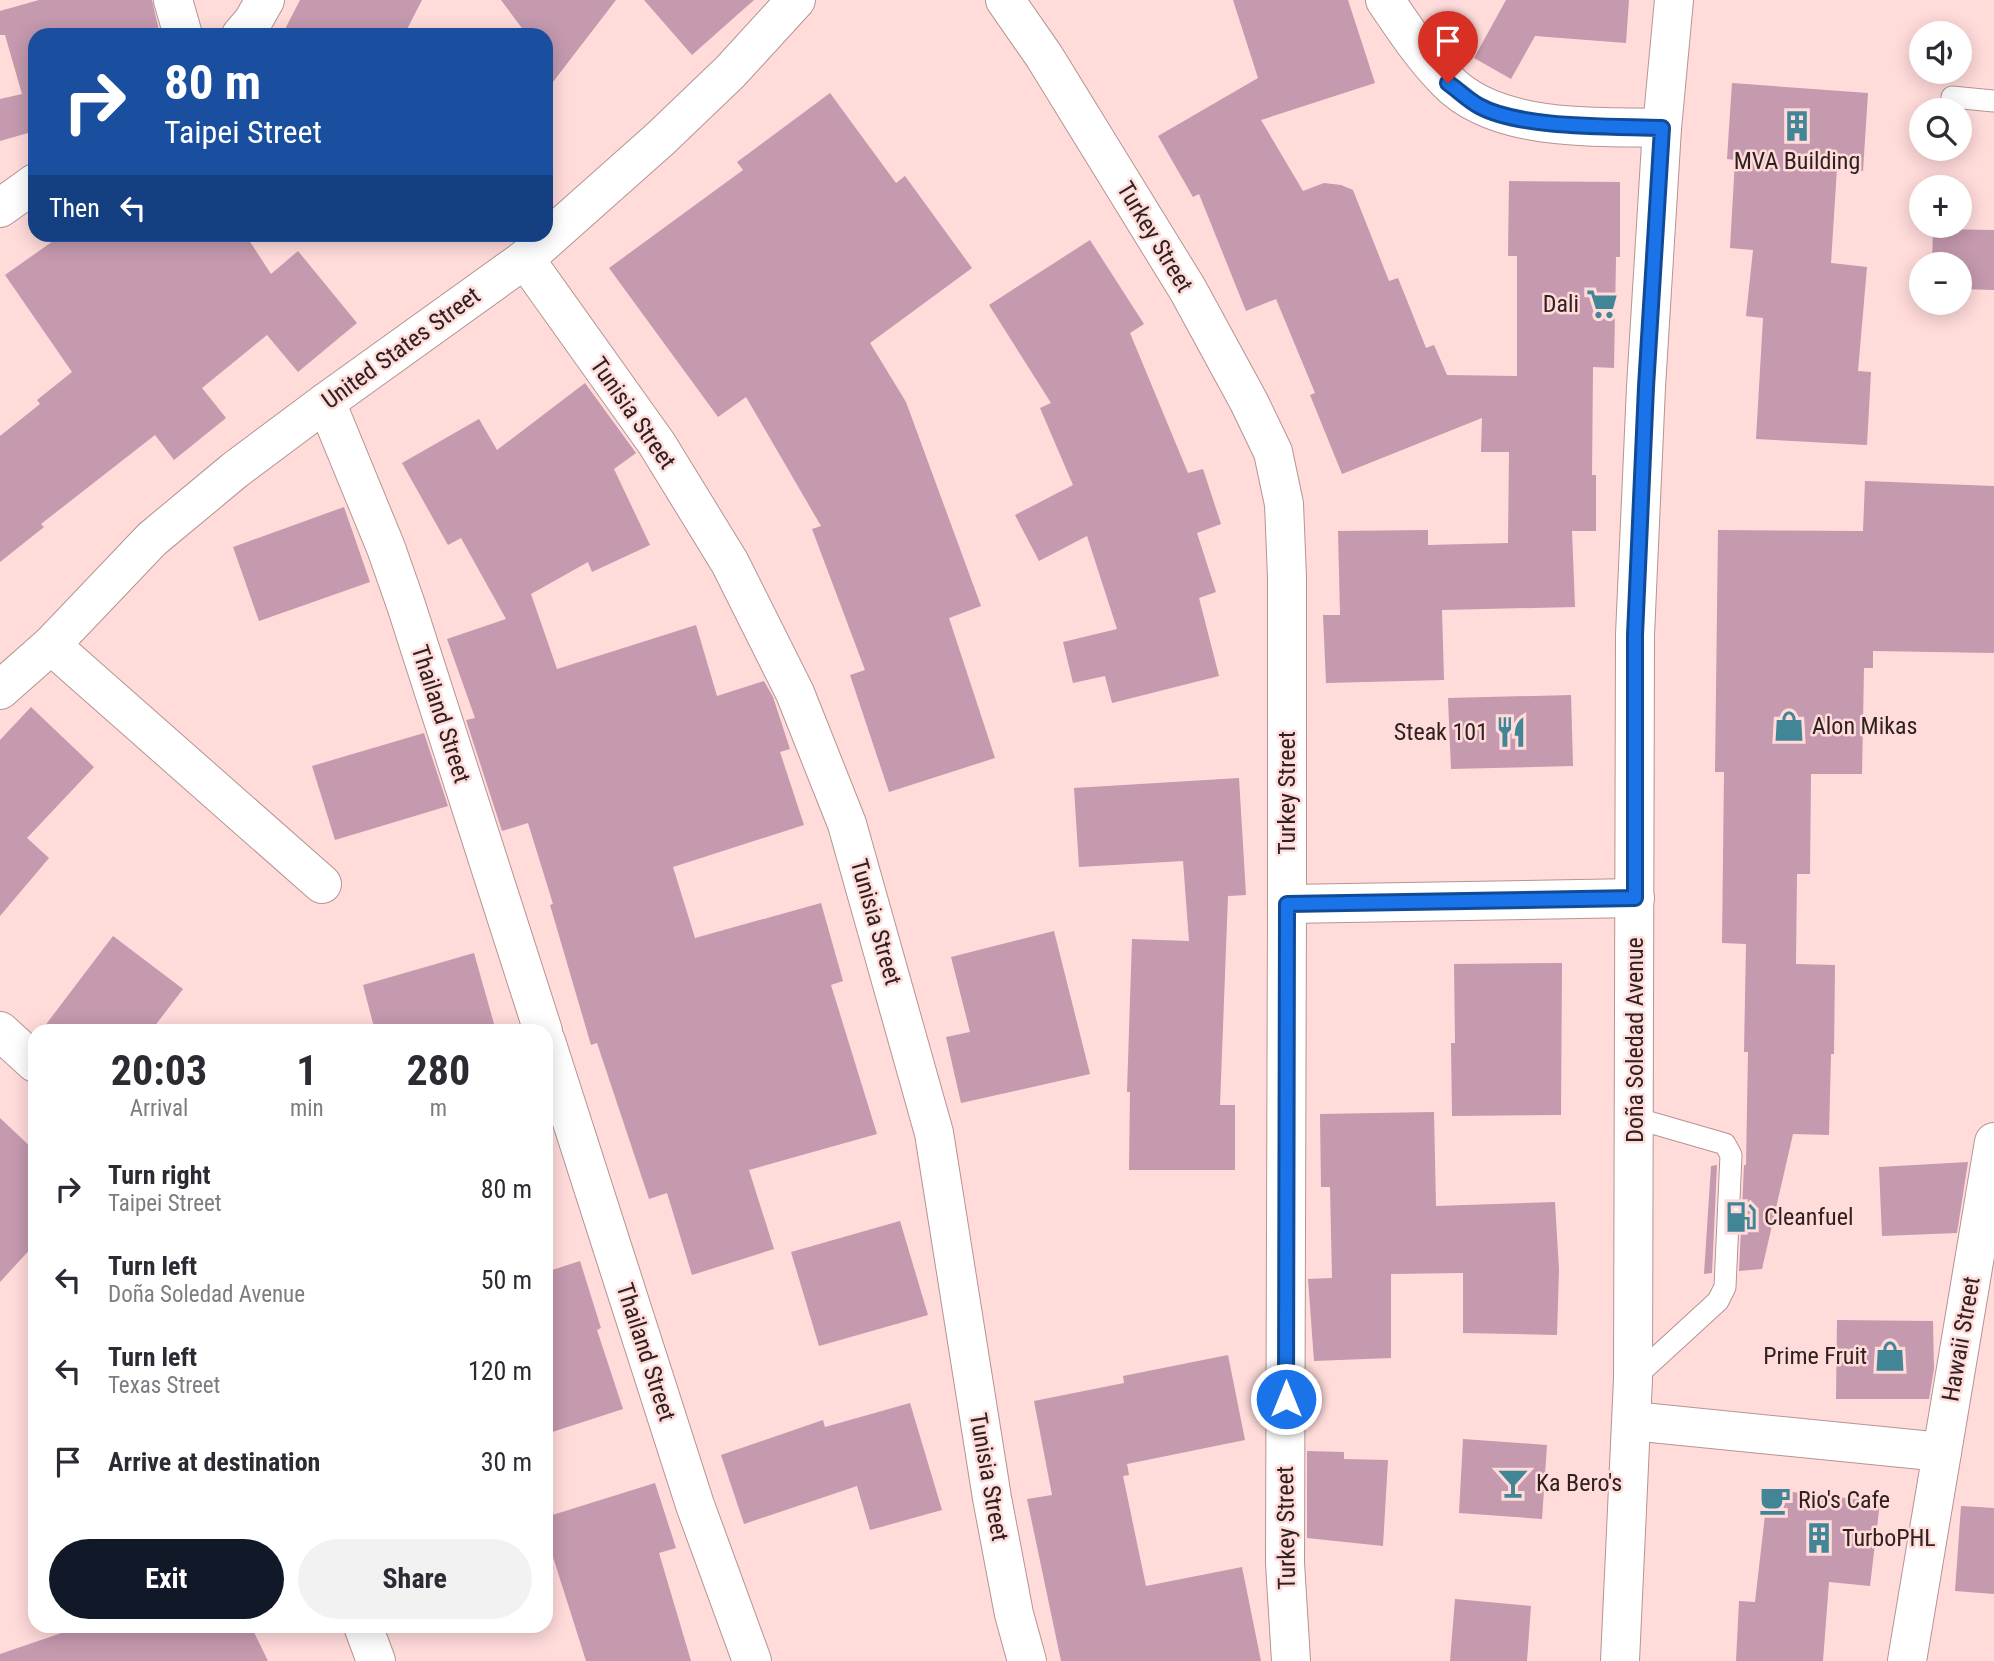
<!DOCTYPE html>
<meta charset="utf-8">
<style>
:root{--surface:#fff;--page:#f2f2f3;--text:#2b2b33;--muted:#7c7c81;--accent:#111827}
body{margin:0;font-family:"Roboto Condensed",sans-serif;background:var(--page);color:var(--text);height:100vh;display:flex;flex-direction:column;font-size:26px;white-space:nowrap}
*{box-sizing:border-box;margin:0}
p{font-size:23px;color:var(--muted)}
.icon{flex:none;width:38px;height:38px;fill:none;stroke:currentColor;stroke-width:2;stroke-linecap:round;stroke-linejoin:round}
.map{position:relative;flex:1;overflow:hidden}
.side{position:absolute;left:28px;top:1024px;width:525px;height:609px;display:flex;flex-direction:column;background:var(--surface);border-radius:21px;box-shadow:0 4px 18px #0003}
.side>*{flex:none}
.guide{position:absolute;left:28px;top:28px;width:525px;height:214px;border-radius:21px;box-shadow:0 4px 18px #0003;background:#1a4fa0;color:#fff;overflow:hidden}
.tools{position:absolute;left:1909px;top:21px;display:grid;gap:14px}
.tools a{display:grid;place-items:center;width:63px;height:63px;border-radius:50%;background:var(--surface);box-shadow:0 4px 18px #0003;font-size:35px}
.pin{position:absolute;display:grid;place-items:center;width:60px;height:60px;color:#fff;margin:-72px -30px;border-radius:50% 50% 50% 0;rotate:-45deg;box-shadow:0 0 7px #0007}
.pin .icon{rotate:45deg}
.me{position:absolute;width:77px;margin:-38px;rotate:0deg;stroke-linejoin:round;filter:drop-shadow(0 0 5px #0008)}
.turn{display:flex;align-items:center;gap:24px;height:147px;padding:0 21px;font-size:32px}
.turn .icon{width:91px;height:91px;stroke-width:2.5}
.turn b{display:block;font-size:49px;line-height:60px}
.then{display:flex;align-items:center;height:66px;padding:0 21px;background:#0003;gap:14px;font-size:26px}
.eta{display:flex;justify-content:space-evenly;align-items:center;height:119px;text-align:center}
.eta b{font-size:42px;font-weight:700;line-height:49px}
.button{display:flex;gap:14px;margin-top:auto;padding:14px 21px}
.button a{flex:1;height:80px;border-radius:42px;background:var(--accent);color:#fff;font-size:28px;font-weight:700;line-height:80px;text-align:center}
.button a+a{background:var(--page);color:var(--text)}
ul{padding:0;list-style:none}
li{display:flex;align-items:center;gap:21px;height:91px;padding:0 21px}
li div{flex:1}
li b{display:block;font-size:26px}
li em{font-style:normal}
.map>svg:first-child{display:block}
.building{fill:#c599ae}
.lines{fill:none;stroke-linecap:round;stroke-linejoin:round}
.service-casing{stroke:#b59493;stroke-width:23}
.minor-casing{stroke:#b59493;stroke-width:40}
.secondary-casing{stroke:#b59493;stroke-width:40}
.service{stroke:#fff;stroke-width:21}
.minor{stroke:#fff;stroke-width:38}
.secondary{stroke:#fff;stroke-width:38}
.route-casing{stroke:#114b97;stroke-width:18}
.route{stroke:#1a73e8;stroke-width:12}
.labels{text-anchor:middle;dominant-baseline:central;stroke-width:5;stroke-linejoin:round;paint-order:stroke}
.poi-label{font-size:24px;fill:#2e2120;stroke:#ffdbda;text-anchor:start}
.street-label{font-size:24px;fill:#2e2120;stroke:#ffdbda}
</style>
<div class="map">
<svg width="1994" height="1661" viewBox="0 0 1994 1661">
<rect width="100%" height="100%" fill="#ffdbda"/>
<g class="building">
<path d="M 39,0 L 152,0 L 160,35 L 35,35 L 35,131 L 0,141 L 0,99 L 22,94 L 5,35 L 0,35 L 0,11 Z"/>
<path d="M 300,0 L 422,0 L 404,35 L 282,35 Z"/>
<path d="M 501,0 L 616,0 L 546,91 L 546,35 L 527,35 Z"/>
<path d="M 644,0 L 754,0 L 692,55 Z"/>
<path d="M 1233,0 L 1348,0 L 1375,83 L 1261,120 L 1303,191 L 1324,183 L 1341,185 L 1353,190 L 1389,281 L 1398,278 L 1426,348 L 1434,345 L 1447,375 L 1517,376 L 1517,256 L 1508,256 L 1509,181 L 1620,182 L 1620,257 L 1616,257 L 1614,368 L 1593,367 L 1592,475 L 1596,475 L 1596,531 L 1572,531 L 1575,607 L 1442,610 L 1444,680 L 1326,683 L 1323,615 L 1340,615 L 1338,531 L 1428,530 L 1428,545 L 1508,543 L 1509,452 L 1481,452 L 1482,418 L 1342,474 L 1310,395 L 1315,393 L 1276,299 L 1246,311 L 1199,194 L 1193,197 L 1158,136 L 1258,78 Z"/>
<path d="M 1506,0 L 1629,0 L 1626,43 L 1535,36 L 1511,79 L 1474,58 Z"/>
<path d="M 1732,83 L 1868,93 L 1863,171 L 1837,168 L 1831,263 L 1867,267 L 1858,371 L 1871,372 L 1867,445 L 1756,439 L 1763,318 L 1746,316 L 1753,250 L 1730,248 L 1735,160 L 1727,159 Z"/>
<path d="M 830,93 L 896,183 L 905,176 L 972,268 L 870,343 L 906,402 L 981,606 L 949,618 L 995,758 L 889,792 L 850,675 L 865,670 L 812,529 L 821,526 L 746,397 L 718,417 L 609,268 L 743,170 L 737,162 Z"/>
<path d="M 1933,229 L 1994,230 L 1994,290 L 1960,289 L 1960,264 L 1932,264 Z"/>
<path d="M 63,234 L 245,234 L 271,274 L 298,251 L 357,323 L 298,372 L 267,335 L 202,388 L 226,418 L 174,460 L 155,435 L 41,524 L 44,527 L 0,562 L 0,436 L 40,404 L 37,400 L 72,372 L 5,275 Z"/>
<path d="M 1090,240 L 1144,324 L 1130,333 L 1188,473 L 1203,469 L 1221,524 L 1197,533 L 1216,592 L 1199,598 L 1219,676 L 1112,703 L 1105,676 L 1073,683 L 1063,642 L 1117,629 L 1087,536 L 1039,561 L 1015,515 L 1073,485 L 1040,408 L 1051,403 L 989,305 Z"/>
<path d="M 585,383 L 636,453 L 614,469 L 650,545 L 592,572 L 588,562 L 531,594 L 557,669 L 696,625 L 717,696 L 764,681 L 773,697 L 790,749 L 780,752 L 804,825 L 673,867 L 695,938 L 821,903 L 843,981 L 831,985 L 877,1134 L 749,1170 L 774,1249 L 692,1275 L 667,1193 L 649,1199 L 597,1043 L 591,1045 L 550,905 L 553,904 L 528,823 L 502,831 L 466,720 L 475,718 L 447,639 L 506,619 L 461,538 L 448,545 L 402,463 L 479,419 L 497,450 Z"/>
<path d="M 1865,481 L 1994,486 L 1994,653 L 1873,651 L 1873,668 L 1864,668 L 1862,774 L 1811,774 L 1810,874 L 1797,874 L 1796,964 L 1835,965 L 1834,1054 L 1831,1054 L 1829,1135 L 1793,1134 L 1762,1269 L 1739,1271 L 1744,1165 L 1746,1165 L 1748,1052 L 1744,1052 L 1746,944 L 1722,943 L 1724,772 L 1715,772 L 1718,530 L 1863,531 Z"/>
<path d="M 344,507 L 370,582 L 259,621 L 233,547 Z"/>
<path d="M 1571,695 L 1573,766 L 1451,769 L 1448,698 Z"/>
<path d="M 31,707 L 94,767 L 27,838 L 49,858 L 0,916 L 0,740 Z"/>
<path d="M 424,733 L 448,806 L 335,840 L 312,766 Z"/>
<path d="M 1239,778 L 1246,895 L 1228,896 L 1220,1105 L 1235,1105 L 1235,1170 L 1129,1170 L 1130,1092 L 1127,1092 L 1132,939 L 1189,941 L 1183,861 L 1079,867 L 1074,788 Z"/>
<path d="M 1054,931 L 1090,1074 L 961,1103 L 946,1037 L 970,1032 L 951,957 Z"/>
<path d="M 113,936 L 183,989 L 151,1031 L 41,1031 Z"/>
<path d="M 474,953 L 496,1031 L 375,1031 L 363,985 Z"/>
<path d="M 1562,963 L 1561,1115 L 1452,1116 L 1451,1043 L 1455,1043 L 1454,964 Z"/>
<path d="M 1434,1112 L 1436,1206 L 1555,1202 L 1559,1270 L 1557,1335 L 1463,1333 L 1463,1273 L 1391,1274 L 1391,1358 L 1314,1361 L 1308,1279 L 1332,1278 L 1330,1187 L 1321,1187 L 1320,1114 Z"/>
<path d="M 0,1118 L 35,1151 L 35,1244 L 0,1282 Z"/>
<path d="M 1968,1162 L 1957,1233 L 1882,1236 L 1879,1167 Z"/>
<path d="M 1717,1165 L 1712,1273 L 1704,1274 L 1711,1166 Z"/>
<path d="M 900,1221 L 928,1315 L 819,1346 L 791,1252 Z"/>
<path d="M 580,1261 L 601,1328 L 597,1330 L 623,1409 L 546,1434 L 546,1272 Z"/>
<path d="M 1837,1320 L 1933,1321 L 1934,1369 L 1929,1399 L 1836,1399 Z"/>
<path d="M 1228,1355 L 1245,1440 L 1127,1464 L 1129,1475 L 1123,1476 L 1146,1586 L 1242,1567 L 1261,1661 L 1061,1661 L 1027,1499 L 1052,1495 L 1034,1401 L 1124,1383 L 1123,1376 Z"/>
<path d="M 910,1403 L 942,1510 L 870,1530 L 857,1486 L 744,1524 L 721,1455 L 823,1420 L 825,1427 Z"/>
<path d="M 1463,1439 L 1547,1445 L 1542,1519 L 1459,1513 Z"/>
<path d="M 1307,1451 L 1344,1452 L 1344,1459 L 1388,1460 L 1383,1546 L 1307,1538 Z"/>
<path d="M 655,1483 L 676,1548 L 659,1553 L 691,1661 L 586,1661 L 546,1535 L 546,1517 Z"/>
<path d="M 1768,1489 L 1880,1502 L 1870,1586 L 1829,1582 L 1823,1661 L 1736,1661 L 1739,1601 L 1755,1602 Z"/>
<path d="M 1961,1506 L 1994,1508 L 1994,1594 L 1955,1591 Z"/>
<path d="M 1455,1599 L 1531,1606 L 1527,1661 L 1450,1661 Z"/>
<path d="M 82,1626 L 251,1626 L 268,1661 L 0,1661 L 0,1654 Z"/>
</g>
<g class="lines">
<defs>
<g id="service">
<path d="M 1952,97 L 1994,101"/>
<path d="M 1633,1379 L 1718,1301 L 1725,1287 L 1731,1155 L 1725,1144 L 1635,1118"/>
</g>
<g id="minor">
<path d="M 173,0 L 183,35"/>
<path d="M 1005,0 L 1044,56 L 1188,290 L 1249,402 L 1273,452 L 1284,504 L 1287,577 L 1287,904 L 1285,1563 L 1291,1661"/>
<path d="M 1385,0 C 1404,28 1423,57 1447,81 C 1497,133 1596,126 1662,128"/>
<path d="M 241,35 L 253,21 L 265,0"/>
<path d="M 0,208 L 35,183"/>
<path d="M 525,259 L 657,444 L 730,563 L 795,693 L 847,824 L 934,1133 L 992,1498 L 1014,1614 L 1027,1661"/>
<path d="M 326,402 L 386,548 L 406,605 L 543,1031"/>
<path d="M 51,645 L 322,884"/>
<path d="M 0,690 L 51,645 L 152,539 L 235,470 L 326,402 L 525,259 L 660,139 L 730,72 L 796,0"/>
<path d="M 1287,904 L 1635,898"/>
<path d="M 0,1031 L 35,1063"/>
<path d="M 546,1041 L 695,1505 L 752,1661"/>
<path d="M 1632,1421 L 1942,1452"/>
<path d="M 363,1626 L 376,1661"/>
<path d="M 1907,1661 L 1994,1142"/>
</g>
<path id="secondary" d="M 1620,1661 L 1633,1379 L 1635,635 L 1646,387 L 1662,128 L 1674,0"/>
</defs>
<use href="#service" class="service-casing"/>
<use href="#minor" class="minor-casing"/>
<use href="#secondary" class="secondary-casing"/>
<use href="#service" class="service"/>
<use href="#minor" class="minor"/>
<use href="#secondary" class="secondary"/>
</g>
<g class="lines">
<defs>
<path id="route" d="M 1286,1399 L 1287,904 L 1635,898 L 1635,635 L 1646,387 L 1662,128 C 1613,126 1521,129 1479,106 C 1468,100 1458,90 1448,83"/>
</defs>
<use href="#route" class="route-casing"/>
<use href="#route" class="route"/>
</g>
<defs>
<symbol id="building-bare" viewBox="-9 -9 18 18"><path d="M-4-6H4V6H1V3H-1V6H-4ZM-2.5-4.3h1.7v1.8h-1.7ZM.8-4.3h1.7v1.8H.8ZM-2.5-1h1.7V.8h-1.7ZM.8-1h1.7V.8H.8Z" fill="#428596" stroke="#ffdbda" stroke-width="2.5" paint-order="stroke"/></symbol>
<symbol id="supermarket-bare" viewBox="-9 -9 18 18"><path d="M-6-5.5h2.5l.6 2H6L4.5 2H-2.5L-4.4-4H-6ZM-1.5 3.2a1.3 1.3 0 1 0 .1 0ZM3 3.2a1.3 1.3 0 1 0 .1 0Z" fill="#428596" stroke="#ffdbda" stroke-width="2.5" paint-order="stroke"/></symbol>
<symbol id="shop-bare" viewBox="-9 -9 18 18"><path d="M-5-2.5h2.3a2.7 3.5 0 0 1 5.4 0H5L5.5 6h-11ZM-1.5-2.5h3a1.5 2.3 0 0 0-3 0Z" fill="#428596" stroke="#ffdbda" stroke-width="2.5" paint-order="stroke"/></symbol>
<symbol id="restaurant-bare" viewBox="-9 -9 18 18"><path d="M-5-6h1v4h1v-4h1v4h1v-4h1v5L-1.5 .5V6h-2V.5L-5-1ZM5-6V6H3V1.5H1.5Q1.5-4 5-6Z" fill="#428596" stroke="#ffdbda" stroke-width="2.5" paint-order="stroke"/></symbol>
<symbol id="fuel-bare" viewBox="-9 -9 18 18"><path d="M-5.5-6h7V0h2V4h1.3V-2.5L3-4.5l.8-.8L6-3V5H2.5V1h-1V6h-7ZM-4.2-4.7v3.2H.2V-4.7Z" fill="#428596" stroke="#ffdbda" stroke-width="2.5" paint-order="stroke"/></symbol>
<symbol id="bar-bare" viewBox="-9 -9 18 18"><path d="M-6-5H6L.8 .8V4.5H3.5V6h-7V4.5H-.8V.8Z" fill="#428596" stroke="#ffdbda" stroke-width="2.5" paint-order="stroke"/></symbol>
<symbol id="cafe-bare" viewBox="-9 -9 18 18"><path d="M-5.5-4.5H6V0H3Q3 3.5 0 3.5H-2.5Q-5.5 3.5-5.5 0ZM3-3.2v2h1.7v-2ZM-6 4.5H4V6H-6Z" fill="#428596" stroke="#ffdbda" stroke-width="2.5" paint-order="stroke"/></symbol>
</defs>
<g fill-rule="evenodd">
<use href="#building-bare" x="1775" y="104" width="44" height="44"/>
<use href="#supermarket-bare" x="1580" y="282" width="44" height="44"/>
<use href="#shop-bare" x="1767" y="704" width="44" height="44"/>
<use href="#restaurant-bare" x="1489" y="710" width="44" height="44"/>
<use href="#fuel-bare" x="1719" y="1195" width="44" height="44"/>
<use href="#shop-bare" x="1868" y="1334" width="44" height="44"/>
<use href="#bar-bare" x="1491" y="1461" width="44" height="44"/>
<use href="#cafe-bare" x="1753" y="1478" width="44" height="44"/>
<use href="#building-bare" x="1797" y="1516" width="44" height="44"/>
</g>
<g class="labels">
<g class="poi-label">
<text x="1797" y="161" text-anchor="middle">MVA Building</text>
<text x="1579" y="304" text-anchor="end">Dali</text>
<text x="1812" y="726">Alon Mikas</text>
<text x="1488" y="732" text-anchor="end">Steak 101</text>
<text x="1764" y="1217">Cleanfuel</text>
<text x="1867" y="1356" text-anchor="end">Prime Fruit</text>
<text x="1536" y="1483">Ka Bero's</text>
<text x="1798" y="1500">Rio's Cafe</text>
<text x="1842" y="1538">TurboPHL</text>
</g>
<g class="street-label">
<text transform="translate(1155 237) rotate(59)">Turkey Street</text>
<text transform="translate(401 348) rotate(-36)">United States Street</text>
<text transform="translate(633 413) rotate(55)">Tunisia Street</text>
<text transform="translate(441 714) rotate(72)">Thailand Street</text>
<text transform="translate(1287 793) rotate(-90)">Turkey Street</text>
<text transform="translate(876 922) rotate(74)">Tunisia Street</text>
<text transform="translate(1635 1040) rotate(-90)">Doña Soledad Avenue</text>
<text transform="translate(1961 1339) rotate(-80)">Hawaii Street</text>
<text transform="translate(646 1352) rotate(72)">Thailand Street</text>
<text transform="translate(989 1477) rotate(80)">Tunisia Street</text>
<text transform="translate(1286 1528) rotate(-91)">Turkey Street</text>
</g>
</g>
</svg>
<div class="tools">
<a><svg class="icon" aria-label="sound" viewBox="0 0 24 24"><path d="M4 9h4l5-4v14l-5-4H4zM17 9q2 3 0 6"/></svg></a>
<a><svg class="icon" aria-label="search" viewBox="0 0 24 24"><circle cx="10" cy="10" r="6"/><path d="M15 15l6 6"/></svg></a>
<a>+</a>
<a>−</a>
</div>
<div class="pin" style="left:1448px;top:83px;background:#d93025"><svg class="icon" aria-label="arrive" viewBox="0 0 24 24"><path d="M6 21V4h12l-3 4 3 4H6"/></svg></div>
<svg class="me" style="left:1286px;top:1399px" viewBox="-20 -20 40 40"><circle r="17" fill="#1a73e8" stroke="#fff" stroke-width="3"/><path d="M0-11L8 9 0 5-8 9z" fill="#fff"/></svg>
<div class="guide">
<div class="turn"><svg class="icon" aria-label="right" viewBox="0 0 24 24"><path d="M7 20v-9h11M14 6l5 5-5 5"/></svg><div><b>80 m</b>Taipei Street</div></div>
<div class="then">Then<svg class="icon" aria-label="left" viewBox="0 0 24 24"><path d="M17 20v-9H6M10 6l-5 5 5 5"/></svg></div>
</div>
<section class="side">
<div class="eta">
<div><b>20:03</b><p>Arrival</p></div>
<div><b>1</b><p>min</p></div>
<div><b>280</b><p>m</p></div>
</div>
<ul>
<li><svg class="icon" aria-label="right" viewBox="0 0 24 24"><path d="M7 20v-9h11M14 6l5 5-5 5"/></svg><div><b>Turn right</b><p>Taipei Street</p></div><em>80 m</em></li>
<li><svg class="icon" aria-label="left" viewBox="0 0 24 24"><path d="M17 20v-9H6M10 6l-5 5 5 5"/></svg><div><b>Turn left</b><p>Doña Soledad Avenue</p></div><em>50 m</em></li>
<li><svg class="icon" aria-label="left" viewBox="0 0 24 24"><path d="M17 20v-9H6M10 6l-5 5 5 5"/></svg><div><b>Turn left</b><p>Texas Street</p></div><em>120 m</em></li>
<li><svg class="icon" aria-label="arrive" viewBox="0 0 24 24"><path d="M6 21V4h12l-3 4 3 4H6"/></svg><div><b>Arrive at destination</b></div><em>30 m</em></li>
</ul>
<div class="button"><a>Exit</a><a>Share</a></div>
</section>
</div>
